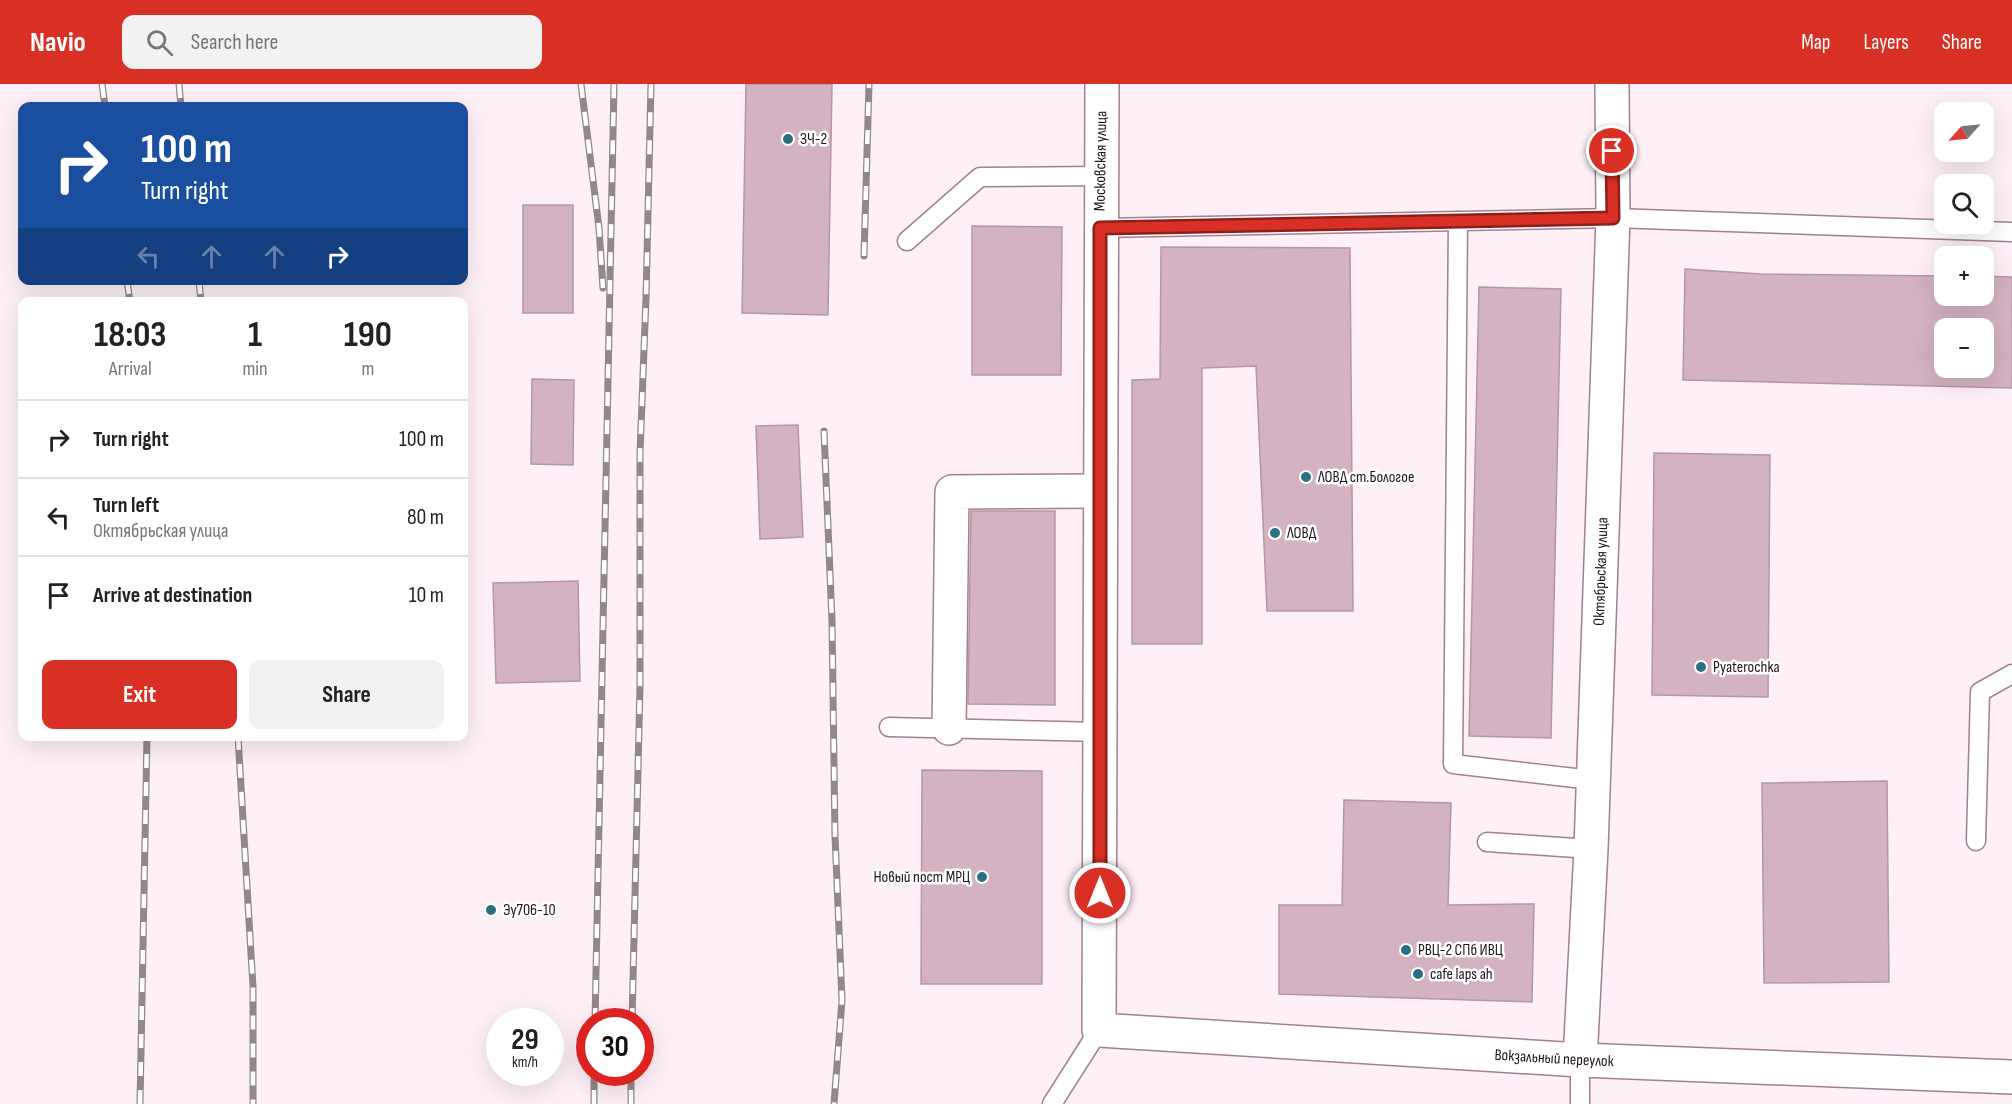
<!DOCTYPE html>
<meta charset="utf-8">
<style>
:root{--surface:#fff;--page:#f2f2f2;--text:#222;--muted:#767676;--line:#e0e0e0;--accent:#d93025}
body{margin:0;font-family:"Sofia Sans Condensed",sans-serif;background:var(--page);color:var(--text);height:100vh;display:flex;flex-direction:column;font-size:22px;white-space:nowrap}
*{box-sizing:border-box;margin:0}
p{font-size:20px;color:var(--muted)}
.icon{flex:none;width:33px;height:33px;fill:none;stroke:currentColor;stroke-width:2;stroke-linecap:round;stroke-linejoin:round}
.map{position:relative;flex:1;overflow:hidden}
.panel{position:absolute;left:18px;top:213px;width:450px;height:444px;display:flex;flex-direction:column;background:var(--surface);border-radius:12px;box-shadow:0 6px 24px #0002}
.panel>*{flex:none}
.guide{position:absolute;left:18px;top:18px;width:450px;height:183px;border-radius:12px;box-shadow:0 6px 24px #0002;background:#1a4fa0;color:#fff;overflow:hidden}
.needle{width:39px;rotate:243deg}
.fabs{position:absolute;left:1934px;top:18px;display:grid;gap:12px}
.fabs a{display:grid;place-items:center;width:60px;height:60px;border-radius:12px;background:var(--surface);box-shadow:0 6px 24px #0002;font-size:30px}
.speed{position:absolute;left:486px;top:924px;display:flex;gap:12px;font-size:30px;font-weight:700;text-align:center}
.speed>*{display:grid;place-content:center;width:78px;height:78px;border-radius:50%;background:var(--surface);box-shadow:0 6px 24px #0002;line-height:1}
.speed small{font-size:15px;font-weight:400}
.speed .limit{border:9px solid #d22;background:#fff;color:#111}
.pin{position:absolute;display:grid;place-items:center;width:51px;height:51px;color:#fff;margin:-26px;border:3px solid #fff;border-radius:50%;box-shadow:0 2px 6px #0007}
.me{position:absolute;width:66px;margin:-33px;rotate:0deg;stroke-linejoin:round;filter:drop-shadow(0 0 4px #0008)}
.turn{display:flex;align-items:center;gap:21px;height:126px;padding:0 24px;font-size:27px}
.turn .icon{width:78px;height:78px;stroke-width:2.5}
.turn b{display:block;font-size:42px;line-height:51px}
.lanes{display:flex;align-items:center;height:57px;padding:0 24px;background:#0003;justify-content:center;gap:30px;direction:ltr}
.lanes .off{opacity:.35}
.eta{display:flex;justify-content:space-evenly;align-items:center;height:102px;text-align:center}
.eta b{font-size:36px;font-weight:700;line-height:42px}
.cta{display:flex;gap:12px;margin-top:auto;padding:12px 24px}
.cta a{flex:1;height:69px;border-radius:12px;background:var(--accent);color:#fff;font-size:24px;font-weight:700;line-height:69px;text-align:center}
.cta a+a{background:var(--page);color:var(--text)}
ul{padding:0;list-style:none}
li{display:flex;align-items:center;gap:18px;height:78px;padding:0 24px;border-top:2px solid var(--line)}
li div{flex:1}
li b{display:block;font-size:22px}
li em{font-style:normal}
header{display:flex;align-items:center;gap:36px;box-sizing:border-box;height:84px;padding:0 30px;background:var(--accent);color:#fff}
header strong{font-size:28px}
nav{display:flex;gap:33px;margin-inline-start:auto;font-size:21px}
.search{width:420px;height:54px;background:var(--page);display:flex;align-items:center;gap:15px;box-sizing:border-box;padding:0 21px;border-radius:12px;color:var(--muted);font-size:22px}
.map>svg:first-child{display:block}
.building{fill:#d3b2c2;stroke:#b696a6;stroke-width:1.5;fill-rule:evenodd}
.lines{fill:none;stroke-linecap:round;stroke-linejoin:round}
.lane-casing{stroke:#a08191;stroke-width:21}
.street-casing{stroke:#a08191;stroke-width:36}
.lane{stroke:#fff;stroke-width:18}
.street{stroke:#fff;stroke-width:33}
.rail-casing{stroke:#93868c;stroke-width:7}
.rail{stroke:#fff;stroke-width:4.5;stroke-dasharray:14;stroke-linecap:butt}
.route-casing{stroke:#8d1f18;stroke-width:15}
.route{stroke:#d93025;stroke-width:10}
.poi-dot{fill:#2c6f80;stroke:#fff;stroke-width:2}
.labels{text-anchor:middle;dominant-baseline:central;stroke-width:5;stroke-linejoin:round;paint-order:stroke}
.poi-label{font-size:16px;fill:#1f1319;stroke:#fff;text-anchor:start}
.street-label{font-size:16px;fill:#1f1319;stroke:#fff}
</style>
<header>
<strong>Navio</strong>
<div class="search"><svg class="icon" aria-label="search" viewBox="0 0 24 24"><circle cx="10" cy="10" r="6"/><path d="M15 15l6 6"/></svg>Search here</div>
<nav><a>Map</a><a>Layers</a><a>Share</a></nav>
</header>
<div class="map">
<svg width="2012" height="1020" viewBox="0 0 2012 1020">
<rect width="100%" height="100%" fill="#fef0f6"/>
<g class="building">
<path d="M 746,0 L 832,0 L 828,231 L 742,229 Z"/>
<rect x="523" y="121" width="50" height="108"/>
<path d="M 972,142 L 1062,143 L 1061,291 L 972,291 Z"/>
<path d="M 1161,163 L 1350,164 L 1353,527 L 1267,527 L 1256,282 L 1202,284 L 1202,560 L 1132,560 L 1132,296 L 1160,295 Z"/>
<path d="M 1685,185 L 1761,190 L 1944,192 L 1944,212 L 1983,212 L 1983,192 L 2012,193 L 2012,304 L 1683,296 ZM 1944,244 L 1983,244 L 1983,284 L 1944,284 Z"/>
<path d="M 1479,203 L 1561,205 L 1551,654 L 1469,652 Z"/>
<path d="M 532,295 L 574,296 L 573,381 L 531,380 Z"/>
<path d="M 798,341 L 803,453 L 760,455 L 756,342 Z"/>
<path d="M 1654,369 L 1770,371 L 1768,613 L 1652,611 Z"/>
<path d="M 971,427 L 1055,427 L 1055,621 L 968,620 Z"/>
<path d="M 578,497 L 580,597 L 496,599 L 493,499 Z"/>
<path d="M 922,686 L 1042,687 L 1042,900 L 921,900 Z"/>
<path d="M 1887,697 L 1889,898 L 1764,899 L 1762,699 Z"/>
<path d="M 1344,716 L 1451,719 L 1448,821 L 1534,820 L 1532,918 L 1279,910 L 1279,821 L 1342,821 Z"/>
</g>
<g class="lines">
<defs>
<g id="lane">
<path d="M 1458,137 L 1453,680 L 1592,696"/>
<path d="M 1100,144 L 1613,134 L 2012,148"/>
<path d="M 907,157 L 980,93 L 1101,92"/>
<path d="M 889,643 L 1100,648"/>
<path d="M 1976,757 L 1980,608 L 2012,590"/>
<path d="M 1487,758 L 1591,765"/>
<path d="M 1052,1020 L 1099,946"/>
<path d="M 1580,1020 L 1580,976"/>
</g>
<g id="street">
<path id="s1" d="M 1102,0 L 1099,946 L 1580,976 L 2012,993"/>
<path d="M 949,644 L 952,408 L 1100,407"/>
<path id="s2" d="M 1580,976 L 1591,765 L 1613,134 L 1612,0"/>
</g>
</defs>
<use href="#lane" class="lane-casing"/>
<use href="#street" class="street-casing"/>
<use href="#lane" class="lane"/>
<use href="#street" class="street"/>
<defs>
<g id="rail">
<path d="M 102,0 L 105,22"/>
<path d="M 179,0 L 181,22"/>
<path d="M 581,0 L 599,144 L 603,204"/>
<path d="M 864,172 L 869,0"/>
<path d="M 127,196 L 130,218"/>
<path d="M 199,196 L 201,218"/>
<path d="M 824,347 L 832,537 L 835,752 L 842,916 L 834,1020"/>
<path d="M 238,652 L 253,903 L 253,1020"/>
<path d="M 595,938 L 614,0"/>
<path d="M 632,938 L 640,602 L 640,369 L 646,214 L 651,0"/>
<path d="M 140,1020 L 147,652"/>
<path d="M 594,1020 L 594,988"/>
<path d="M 631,1020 L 631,988"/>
</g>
</defs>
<use href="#rail" class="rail-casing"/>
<use href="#rail" class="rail"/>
</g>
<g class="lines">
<defs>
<path id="route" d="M 1100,809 L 1100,144 L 1613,134 L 1612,67"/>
</defs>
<use href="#route" class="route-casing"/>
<use href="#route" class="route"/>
</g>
<g class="poi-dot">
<circle cx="788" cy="55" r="6"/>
<circle cx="1306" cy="393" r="6"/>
<circle cx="1275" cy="449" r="6"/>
<circle cx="1701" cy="583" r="6"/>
<circle cx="982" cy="793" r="6"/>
<circle cx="491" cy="826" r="6"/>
<circle cx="1406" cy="866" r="6"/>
<circle cx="1418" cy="890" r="6"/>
</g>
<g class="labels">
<g class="poi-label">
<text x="800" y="55">ЗЧ-2</text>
<text x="1318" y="393">ЛОВД ст.Бологое</text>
<text x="1287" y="449">ЛОВД</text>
<text x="1713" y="583">Pyaterochka</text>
<text x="970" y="793" text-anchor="end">Новый пост МРЦ</text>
<text x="503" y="826">Эу706-10</text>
<text x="1418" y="866">РВЦ-2 СПб ИВЦ</text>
<text x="1430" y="890">cafe laps ah</text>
</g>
<g class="street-label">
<text transform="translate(1101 77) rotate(-89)">Московская улица</text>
<text stroke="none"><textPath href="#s2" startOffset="489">Октябрьская улица</textPath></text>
<text stroke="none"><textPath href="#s1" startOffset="1402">Вокзальный переулок</textPath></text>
</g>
</g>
</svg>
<div class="fabs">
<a><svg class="needle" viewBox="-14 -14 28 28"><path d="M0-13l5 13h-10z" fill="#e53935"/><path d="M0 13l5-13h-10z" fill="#767676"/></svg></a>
<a><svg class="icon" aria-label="search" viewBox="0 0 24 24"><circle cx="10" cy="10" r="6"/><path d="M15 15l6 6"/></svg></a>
<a>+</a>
<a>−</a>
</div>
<div class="speed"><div>29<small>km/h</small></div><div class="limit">30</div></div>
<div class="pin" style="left:1612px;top:67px;background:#d93025"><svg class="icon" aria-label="arrive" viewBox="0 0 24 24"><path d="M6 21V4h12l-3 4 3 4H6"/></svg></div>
<svg class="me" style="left:1100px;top:809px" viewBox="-20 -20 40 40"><circle r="17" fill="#d93025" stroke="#fff" stroke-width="3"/><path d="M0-11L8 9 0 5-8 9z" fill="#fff"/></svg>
<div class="guide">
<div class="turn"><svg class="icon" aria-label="right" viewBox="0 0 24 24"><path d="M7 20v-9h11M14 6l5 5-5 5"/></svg><div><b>100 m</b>Turn right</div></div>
<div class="lanes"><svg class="icon off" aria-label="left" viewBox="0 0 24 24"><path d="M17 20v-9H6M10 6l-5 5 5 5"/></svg><svg class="icon off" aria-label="ahead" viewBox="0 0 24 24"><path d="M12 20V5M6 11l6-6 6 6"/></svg><svg class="icon off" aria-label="ahead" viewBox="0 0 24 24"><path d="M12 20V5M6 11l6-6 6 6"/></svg><svg class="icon" aria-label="right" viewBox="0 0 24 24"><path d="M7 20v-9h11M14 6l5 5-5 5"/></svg></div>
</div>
<section class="panel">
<div class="eta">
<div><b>18:03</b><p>Arrival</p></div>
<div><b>1</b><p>min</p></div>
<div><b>190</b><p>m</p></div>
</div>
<ul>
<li><svg class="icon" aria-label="right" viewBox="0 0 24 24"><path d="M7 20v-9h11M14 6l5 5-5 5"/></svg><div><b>Turn right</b></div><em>100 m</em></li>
<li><svg class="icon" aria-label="left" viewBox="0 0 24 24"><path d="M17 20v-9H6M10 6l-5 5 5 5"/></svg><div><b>Turn left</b><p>Октябрьская улица</p></div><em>80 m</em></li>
<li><svg class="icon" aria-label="arrive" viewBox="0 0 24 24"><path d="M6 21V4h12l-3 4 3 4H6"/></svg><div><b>Arrive at destination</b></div><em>10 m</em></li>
</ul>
<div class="cta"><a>Exit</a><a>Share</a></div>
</section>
</div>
